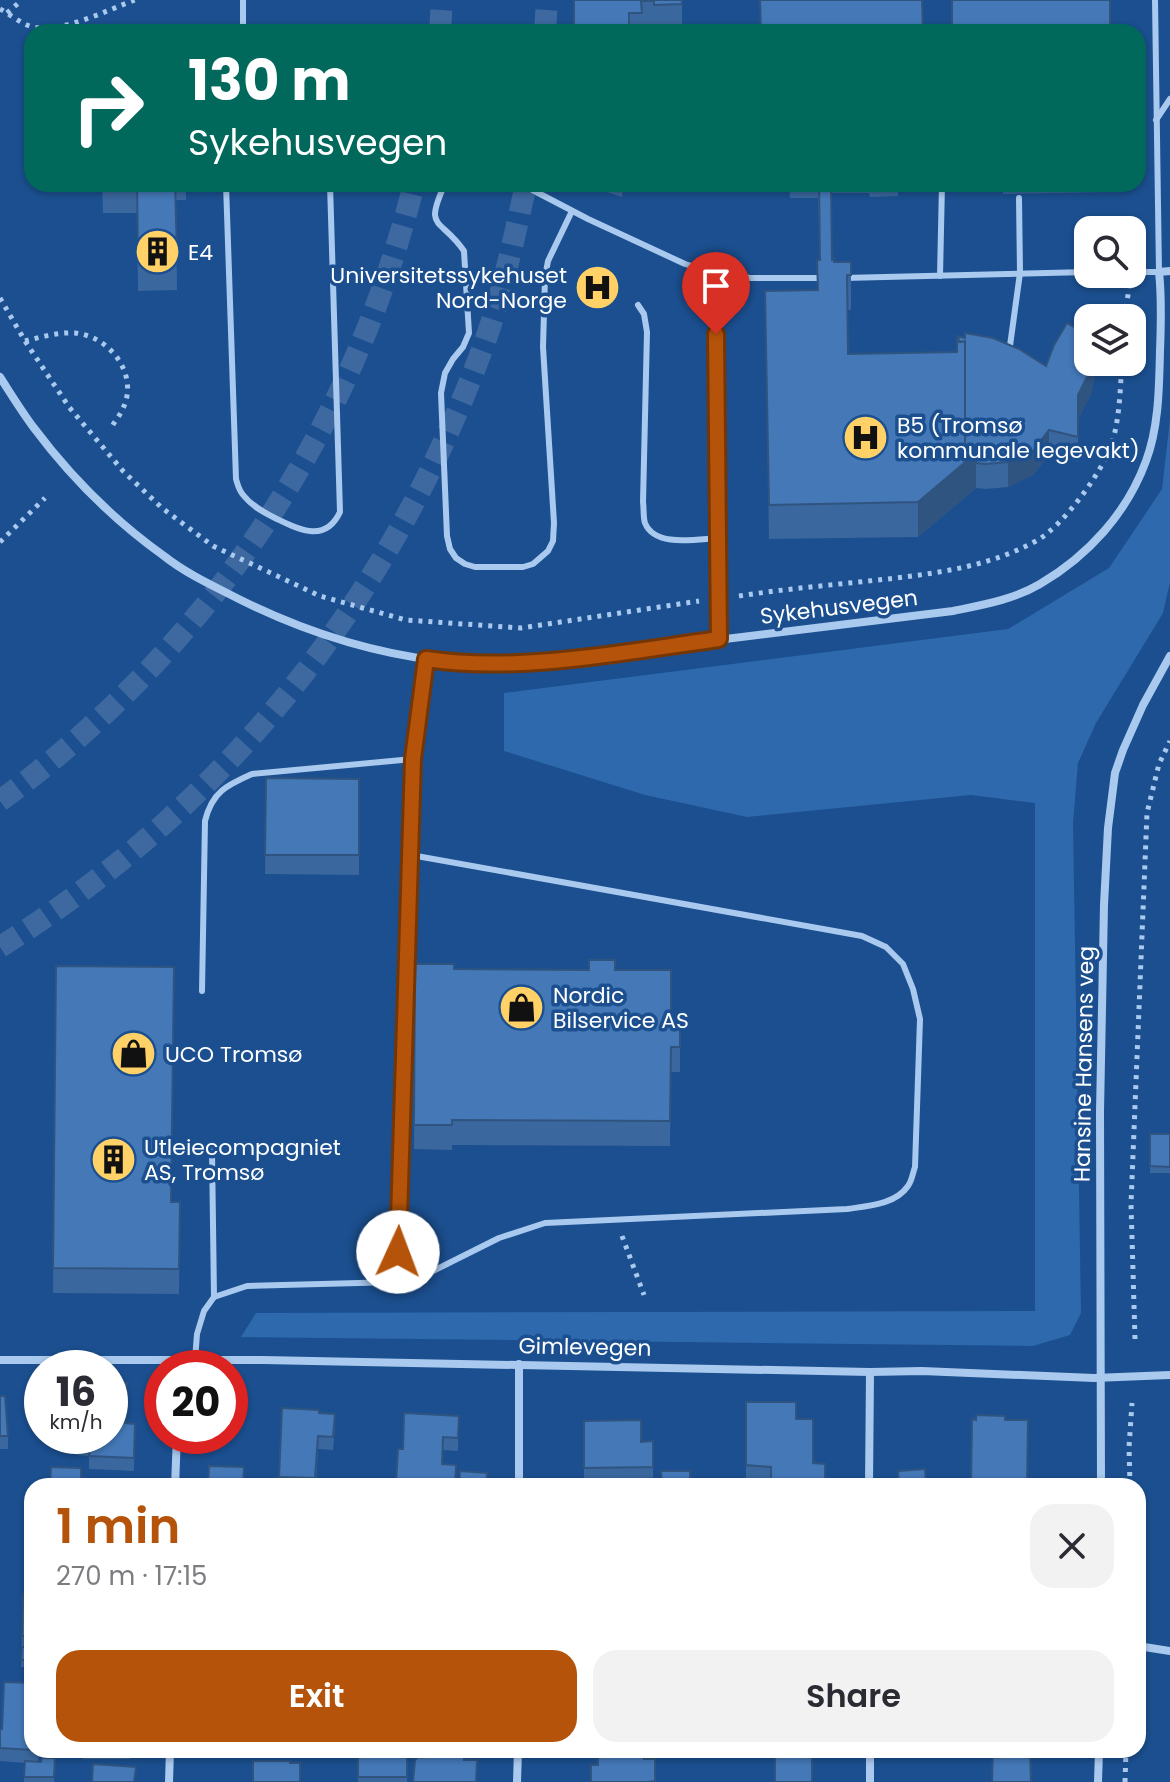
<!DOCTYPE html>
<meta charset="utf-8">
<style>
:root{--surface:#fff;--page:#f2f2f3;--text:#2b2b33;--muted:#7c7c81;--accent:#b45309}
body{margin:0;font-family:Poppins,sans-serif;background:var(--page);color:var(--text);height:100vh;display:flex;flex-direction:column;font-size:30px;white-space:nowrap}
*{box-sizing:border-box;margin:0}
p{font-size:26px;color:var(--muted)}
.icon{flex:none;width:44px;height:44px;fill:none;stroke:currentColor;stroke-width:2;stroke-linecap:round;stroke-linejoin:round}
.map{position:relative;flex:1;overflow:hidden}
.details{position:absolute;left:24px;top:1478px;width:1122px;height:280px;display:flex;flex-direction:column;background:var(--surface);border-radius:24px;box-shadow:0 2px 6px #0004}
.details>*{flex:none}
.banner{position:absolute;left:24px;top:24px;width:1122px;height:168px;border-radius:24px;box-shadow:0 2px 6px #0004;background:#00695c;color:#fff;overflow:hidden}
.tools{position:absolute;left:1074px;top:216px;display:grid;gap:16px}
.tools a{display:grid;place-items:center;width:72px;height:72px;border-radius:16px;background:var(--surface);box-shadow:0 2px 6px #0004;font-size:40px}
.speed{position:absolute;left:24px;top:1350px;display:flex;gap:16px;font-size:40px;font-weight:700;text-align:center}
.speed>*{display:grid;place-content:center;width:104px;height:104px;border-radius:50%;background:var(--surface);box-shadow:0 2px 6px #0004;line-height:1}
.speed small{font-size:20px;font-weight:400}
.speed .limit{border:12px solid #d22;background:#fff;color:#111}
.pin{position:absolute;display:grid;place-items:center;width:68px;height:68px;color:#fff;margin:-82px -34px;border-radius:50% 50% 50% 0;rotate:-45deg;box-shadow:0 0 8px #0007}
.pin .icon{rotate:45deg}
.me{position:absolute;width:88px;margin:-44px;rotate:2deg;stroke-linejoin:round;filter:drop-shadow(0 0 6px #0008)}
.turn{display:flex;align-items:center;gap:28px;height:168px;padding:0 32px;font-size:36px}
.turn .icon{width:104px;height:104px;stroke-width:2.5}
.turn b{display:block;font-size:56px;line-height:68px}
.round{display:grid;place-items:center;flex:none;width:84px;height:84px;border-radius:24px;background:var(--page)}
.head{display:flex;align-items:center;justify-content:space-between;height:136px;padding:0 32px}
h1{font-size:48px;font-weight:600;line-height:60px;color:var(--accent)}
.action{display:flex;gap:16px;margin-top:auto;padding:16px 32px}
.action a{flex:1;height:92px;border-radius:24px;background:var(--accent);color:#fff;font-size:32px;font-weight:600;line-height:92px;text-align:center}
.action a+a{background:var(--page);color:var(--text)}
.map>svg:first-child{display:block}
.green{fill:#2e69ad}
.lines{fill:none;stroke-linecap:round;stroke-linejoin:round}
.trunk-tunnel{stroke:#3d69a0;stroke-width:22;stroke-dasharray:22 11;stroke-linecap:butt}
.path{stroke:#a9c9ee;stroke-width:5;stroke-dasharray:4 6;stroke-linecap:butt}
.service{stroke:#a9c9ee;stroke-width:6}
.minor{stroke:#a9c9ee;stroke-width:8}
.wall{fill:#3a679d}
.shaded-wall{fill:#305480}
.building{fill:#4478b7;stroke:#305480;stroke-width:2}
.route-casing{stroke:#753606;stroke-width:20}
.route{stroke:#b45309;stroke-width:14}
.labels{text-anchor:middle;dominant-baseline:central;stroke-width:7;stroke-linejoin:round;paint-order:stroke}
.poi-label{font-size:22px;fill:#fff;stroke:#1b4f8f;text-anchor:start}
.street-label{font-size:22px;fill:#fff;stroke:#1b4f8f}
</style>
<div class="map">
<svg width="1170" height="1782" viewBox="0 0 1170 1782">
<rect width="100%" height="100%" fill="#1b4f8f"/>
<path class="green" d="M 1170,419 L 1170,582 L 1163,613 L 1096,723 L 1078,763 L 1073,823 L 1081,1313 L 1070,1335 L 1033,1346 L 241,1337 L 256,1313 L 1035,1311 L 1035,803 L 971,795 L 747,817 L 645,795 L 504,751 L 504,693 L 1008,629 L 1109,568 L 1162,489 Z"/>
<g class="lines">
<g class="trunk-tunnel">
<path d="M 440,32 L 442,0"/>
<path d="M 545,32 L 547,0"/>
<path d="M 0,801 C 208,648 351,435 414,184"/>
<path d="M 0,947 C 228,804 390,600 483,347 C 502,295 514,239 526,184"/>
</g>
<g class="path">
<path d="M 0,9 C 9,14 18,21 27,25 C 55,37 107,10 135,0"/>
<path d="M 7,13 L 22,0"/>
<path d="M 0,298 L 25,341 L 69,407 L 123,471 L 162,508 L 213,546 L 320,596 L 406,620 L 521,628 L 699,601"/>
<path d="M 1125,318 L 1129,287"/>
<path d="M 25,341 C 41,337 58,332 75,333 C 109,336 138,373 124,406 C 121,414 115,421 111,428"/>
<path d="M 0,542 L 45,498"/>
<path d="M 739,596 C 791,588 844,584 896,578 C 945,572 992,565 1036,541 C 1063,526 1100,475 1111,446 C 1120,419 1120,390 1122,362"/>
<path d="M 622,1236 L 644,1295"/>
<path d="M 1135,1339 L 1131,1204 L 1147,813 L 1159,764 L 1170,741"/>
<path d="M 1130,1486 L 1129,1447 L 1132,1403"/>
<path d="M 1125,1782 L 1126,1750"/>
</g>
<g class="service">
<path d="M 243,0 L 243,25 L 247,32"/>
<path d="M 1156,120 L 1170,99"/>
<path d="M 226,184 L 236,479 C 238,486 239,491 244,496 C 252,506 263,512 275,518 C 298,529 325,544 340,512 L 330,184"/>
<path d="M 445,184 C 423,231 441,217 464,251 L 469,333 L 463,347 L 453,359 L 445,373 L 441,393 L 447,536 L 450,549 L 456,558 L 465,564 L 475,567 L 523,567 L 533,564 L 548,551 L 553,541 L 554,523 L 543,347 L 545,277 L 548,261 L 572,211"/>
<path d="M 521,184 L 588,219 L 685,264 L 715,273 L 750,278 L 824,278"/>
<path d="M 1132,272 L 1159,272 L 1155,0"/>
<path d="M 715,273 L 719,639"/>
<path d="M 940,276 L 942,184"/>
<path d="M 844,278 L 1088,272"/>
<path d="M 638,305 L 644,314 L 647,332 L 643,502 C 644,508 643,517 645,523 C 655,548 697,539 719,538"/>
<path d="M 1009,353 L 1020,273 L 1019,198"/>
<path d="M 202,991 L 205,821 C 212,792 227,785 252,774 L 413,759"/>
<path d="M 212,1151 L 214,1297"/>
<path d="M 397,1282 L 413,759 L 426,659"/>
<path d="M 195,1360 L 197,1334 L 204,1311 L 214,1297 L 247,1286 L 397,1282 L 425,1275 L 499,1238 L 545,1223 L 847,1209 C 867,1206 895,1205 908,1186 C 912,1181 913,1172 915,1167 L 920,1019 L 913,989 L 903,964 L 886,947 L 862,936 L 411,855"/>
</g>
<g class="minor">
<path d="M 0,377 C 11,394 22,412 34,428 C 70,476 115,521 164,556 C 183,571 205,582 227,593 C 294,628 365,652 440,661 C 473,665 505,663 538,662 L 953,611 C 982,605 1013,600 1040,584 C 1088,556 1127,513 1146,461 C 1159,426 1159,388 1160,351 C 1161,325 1162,298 1159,272 L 1170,271"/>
<path d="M 0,1360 L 263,1360 L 870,1372 L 922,1371 L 1094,1378 L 1170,1375"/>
<path d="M 175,1486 L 177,1436"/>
<path d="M 519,1486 L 519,1364"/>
<path d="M 869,1486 L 870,1372"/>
<path d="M 1101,1486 L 1100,1112 L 1104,905 L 1108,828 L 1115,773 L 1123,750 L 1143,705 L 1170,656"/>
<path d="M 1138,1646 L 1170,1651"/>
<path d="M 870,1750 L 870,1782"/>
<path d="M 169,1782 L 170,1750"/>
<path d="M 517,1782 L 518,1750"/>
<path d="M 1098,1782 L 1099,1750"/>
</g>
</g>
<g class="wall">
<rect x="573" y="0" width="109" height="32"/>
<path d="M 951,0 L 1110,32 L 952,32 Z"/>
<path d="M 102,184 L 186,184 L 186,200 L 176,200 L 177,290 L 138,291 L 137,213 L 103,213 Z"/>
<path d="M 592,184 L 626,184 L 622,197 L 592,187 Z"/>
<path d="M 635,184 L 652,184 L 650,190 Z"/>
<path d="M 789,184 L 1113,184 L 1113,192 L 1003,194 L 1003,192 L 898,192 L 898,196 L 870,197 L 869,193 L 831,193 L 832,260 L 834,262 L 851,262 L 851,310 L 847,310 L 848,354 L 957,352 L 957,336 L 1046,366 L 1098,362 L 1091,394 L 1078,419 L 1078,462 L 1049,455 L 1033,475 L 1008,487 L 986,489 L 976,488 L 918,537 L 769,539 L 765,291 L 817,290 L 820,260 L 818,198 L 790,198 Z"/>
<path d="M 266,778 L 359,779 L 359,875 L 265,874 Z"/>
<path d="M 415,964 L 454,969 L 615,970 L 671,1018 L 680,1043 L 680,1072 L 671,1072 L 670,1146 L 452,1145 L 452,1150 L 414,1149 Z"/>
<path d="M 56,966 L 172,1202 L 180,1202 L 179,1294 L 53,1293 Z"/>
<rect x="1150" y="1134" width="20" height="39"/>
<path d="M 0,1396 L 8,1436 L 8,1449 L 0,1449 Z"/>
<path d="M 746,1402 L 796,1419 L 813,1463 L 825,1464 L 825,1486 L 771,1486 L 771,1480 L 746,1479 Z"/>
<path d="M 319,1413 L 335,1427 L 333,1450 L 318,1449 L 316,1486 L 279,1486 L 279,1477 Z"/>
<path d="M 459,1416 L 458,1451 L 443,1450 L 442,1464 L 456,1486 L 396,1486 L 398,1449 L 403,1449 Z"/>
<path d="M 584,1421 L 641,1442 L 653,1441 L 653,1480 L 584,1481 Z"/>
<path d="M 126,1424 L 135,1424 L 134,1471 L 89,1469 L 89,1456 L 76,1455 L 77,1436 Z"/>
<path d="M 23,1594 L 32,1594 L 32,1667 L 21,1667 Z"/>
<path d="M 0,1729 L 39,1750 L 38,1762 L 55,1758 L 54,1782 L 24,1782 L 25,1763 L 0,1761 Z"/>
<path d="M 75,1750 L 130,1750 L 130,1759 L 83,1759 L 83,1751 Z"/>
<path d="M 358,1750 L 408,1750 L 407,1782 L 358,1782 Z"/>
</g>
<g class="shaded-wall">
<path d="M 622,184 L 626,184 L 622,197 Z"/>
<path d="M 1092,362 L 1098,362 L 1098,364 L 1091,394 L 1078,420 L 1078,395 Z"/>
<path d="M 1049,430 L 1049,455 L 1033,475 L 1008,487 L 1008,462 Z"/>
<path d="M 976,453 L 976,488 L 918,537 L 918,502 Z"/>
</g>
<g class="building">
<path d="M 574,0 L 682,0 L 682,4 L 654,5 L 654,1 L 641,1 L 642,13 L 629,13 L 629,32 L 574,32 Z"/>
<path d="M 760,0 L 922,0 L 923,32 L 761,32 Z"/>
<path d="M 952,0 L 1110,0 L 1110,32 L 1000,32 L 1000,29 L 952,30 Z"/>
<path d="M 137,184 L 175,184 L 177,256 L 138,257 Z"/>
<path d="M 819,184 L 831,184 L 832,260 L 834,259 L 834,262 L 851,262 L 851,275 L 847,275 L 848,354 L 957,352 L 957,342 L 965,341 L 965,452 L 976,453 L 918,502 L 769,505 L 765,291 L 818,290 L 817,260 L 820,260 Z"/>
<path d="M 1067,323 L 1088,334 L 1088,362 L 1092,362 L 1091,369 L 1078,395 L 1078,437 L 1049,430 L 1033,451 L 1008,462 L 986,464 L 976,463 L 976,453 L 965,452 L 965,341 L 960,342 L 957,336 L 965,338 L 965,333 L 993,338 L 1019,349 L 1046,366 L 1054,345 Z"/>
<path d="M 266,778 L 359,779 L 359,855 L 265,855 Z"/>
<path d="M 589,960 L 615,960 L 615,970 L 671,970 L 671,1018 L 680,1019 L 680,1047 L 671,1047 L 670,1121 L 452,1120 L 452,1125 L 414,1125 L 415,964 L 454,964 L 454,969 L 589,970 Z"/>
<path d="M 56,966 L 174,967 L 171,1202 L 180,1202 L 179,1269 L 53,1268 Z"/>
<path d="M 1150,1134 L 1170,1134 L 1170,1167 L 1150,1166 Z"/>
<path d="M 110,1382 L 127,1383 L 125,1423 L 135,1424 L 134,1458 L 89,1456 L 90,1443 L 76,1442 L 77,1436 L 110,1436 Z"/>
<path d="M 0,1396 L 5,1396 L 8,1436 L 0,1436 Z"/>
<path d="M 746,1402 L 796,1402 L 796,1419 L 813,1419 L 813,1463 L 825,1464 L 825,1485 L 771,1485 L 771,1467 L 746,1465 Z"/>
<path d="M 282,1408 L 319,1410 L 319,1413 L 335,1414 L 333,1437 L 318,1436 L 315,1478 L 279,1477 Z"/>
<path d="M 404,1413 L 459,1416 L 458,1438 L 443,1437 L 442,1464 L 456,1465 L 455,1485 L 396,1482 L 398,1449 L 403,1449 Z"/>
<path d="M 976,1415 L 1005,1416 L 1005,1420 L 1028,1420 L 1027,1486 L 971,1486 L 972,1419 L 976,1420 Z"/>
<path d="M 641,1420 L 641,1442 L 653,1441 L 653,1467 L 584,1468 L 584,1421 Z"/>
<path d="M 209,1466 L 244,1467 L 243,1486 L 208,1486 Z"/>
<path d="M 51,1467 L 81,1468 L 81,1486 L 50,1486 Z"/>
<path d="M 925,1469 L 926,1486 L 899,1486 L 898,1471 Z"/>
<path d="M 460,1471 L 487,1473 L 486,1486 L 459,1486 Z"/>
<path d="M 661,1471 L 690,1471 L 690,1486 L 662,1486 Z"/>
<path d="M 23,1594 L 32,1594 L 32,1636 L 22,1636 Z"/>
<path d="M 22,1647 L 32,1648 L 32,1660 L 21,1660 Z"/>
<path d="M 4,1682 L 32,1683 L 32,1750 L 0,1748 L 0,1729 L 2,1729 Z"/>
<rect x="358" y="1750" width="49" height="27"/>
<path d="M 424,1750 L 464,1750 L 464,1760 L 477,1760 L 476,1782 L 413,1782 L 415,1760 Z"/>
<path d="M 598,1750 L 644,1750 L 644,1759 L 655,1759 L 655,1781 L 646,1782 L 591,1782 L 591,1765 L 598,1765 Z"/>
<rect x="775" y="1750" width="37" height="32"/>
<path d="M 993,1750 L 1030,1750 L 1031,1782 L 992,1782 Z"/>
<path d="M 42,1758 L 55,1758 L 54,1777 L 24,1777 L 25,1761 L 41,1762 Z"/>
<path d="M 253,1761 L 290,1761 L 290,1763 L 300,1763 L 300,1782 L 253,1782 Z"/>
<path d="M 93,1764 L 136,1767 L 134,1782 L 92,1782 Z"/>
</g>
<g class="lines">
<defs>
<path id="route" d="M 398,1252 L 413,759 L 426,659 C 520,673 625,652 719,639 L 716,334"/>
</defs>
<use href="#route" class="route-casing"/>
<use href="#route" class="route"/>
</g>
<defs>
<symbol id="building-disc" viewBox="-11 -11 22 22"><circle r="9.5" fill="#ffd166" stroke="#1b4f8f"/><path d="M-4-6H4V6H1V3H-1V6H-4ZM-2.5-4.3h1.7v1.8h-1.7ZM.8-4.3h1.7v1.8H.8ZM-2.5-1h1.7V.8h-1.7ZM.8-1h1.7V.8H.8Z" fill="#111"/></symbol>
<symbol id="hospital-disc" viewBox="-11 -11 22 22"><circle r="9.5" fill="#ffd166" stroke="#1b4f8f"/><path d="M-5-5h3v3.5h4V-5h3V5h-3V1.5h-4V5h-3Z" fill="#111"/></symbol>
<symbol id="shop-disc" viewBox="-11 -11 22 22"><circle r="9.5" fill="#ffd166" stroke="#1b4f8f"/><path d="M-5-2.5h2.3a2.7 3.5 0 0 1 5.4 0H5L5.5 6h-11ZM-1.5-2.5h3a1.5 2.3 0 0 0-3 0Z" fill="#111"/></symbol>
</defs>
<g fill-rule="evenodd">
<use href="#building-disc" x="132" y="226" width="51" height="51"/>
<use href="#hospital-disc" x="572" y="262" width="51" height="51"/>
<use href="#hospital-disc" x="840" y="412" width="51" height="51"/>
<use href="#shop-disc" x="496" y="982" width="51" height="51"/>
<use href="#shop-disc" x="108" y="1028" width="51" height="51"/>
<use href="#building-disc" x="88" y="1134" width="51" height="51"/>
</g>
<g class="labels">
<g class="poi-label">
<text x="188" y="252">E4</text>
<text x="567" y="275" text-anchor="end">Universitetssykehuset<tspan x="567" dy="25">Nord-Norge</tspan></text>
<text x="897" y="425">B5 (Tromsø<tspan x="897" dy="25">kommunale legevakt)</tspan></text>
<text x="553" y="995">Nordic<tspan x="553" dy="25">Bilservice AS</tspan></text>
<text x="165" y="1054">UCO Tromsø</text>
<text x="144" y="1147">Utleiecompagniet<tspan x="144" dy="25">AS, Tromsø</tspan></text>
</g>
<g class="street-label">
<text transform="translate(839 607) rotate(-7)">Sykehusvegen</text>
<text transform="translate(1084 1064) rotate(-89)">Hansine Hansens veg</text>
<text transform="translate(585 1347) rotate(1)">Gimlevegen</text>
</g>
</g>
</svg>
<div class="tools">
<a><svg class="icon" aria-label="search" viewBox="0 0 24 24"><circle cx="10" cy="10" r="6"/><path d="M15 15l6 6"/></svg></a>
<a><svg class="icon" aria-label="layers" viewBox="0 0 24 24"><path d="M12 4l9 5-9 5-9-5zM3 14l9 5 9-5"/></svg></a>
</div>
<div class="speed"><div>16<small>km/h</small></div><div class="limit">20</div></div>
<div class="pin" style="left:716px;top:334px;background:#d93025"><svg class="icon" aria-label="arrive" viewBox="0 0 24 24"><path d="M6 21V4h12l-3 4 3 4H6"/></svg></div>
<svg class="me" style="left:398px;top:1252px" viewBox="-20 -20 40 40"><circle r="19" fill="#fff"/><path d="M0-13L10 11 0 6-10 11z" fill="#b45309"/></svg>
<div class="banner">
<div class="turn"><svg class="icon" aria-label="right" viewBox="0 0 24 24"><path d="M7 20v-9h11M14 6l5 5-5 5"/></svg><div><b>130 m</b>Sykehusvegen</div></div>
</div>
<section class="details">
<div class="head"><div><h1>1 min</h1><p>270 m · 17:15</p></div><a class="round"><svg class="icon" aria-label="close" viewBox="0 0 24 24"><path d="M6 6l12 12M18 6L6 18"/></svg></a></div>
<div class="action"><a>Exit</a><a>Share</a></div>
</section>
</div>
